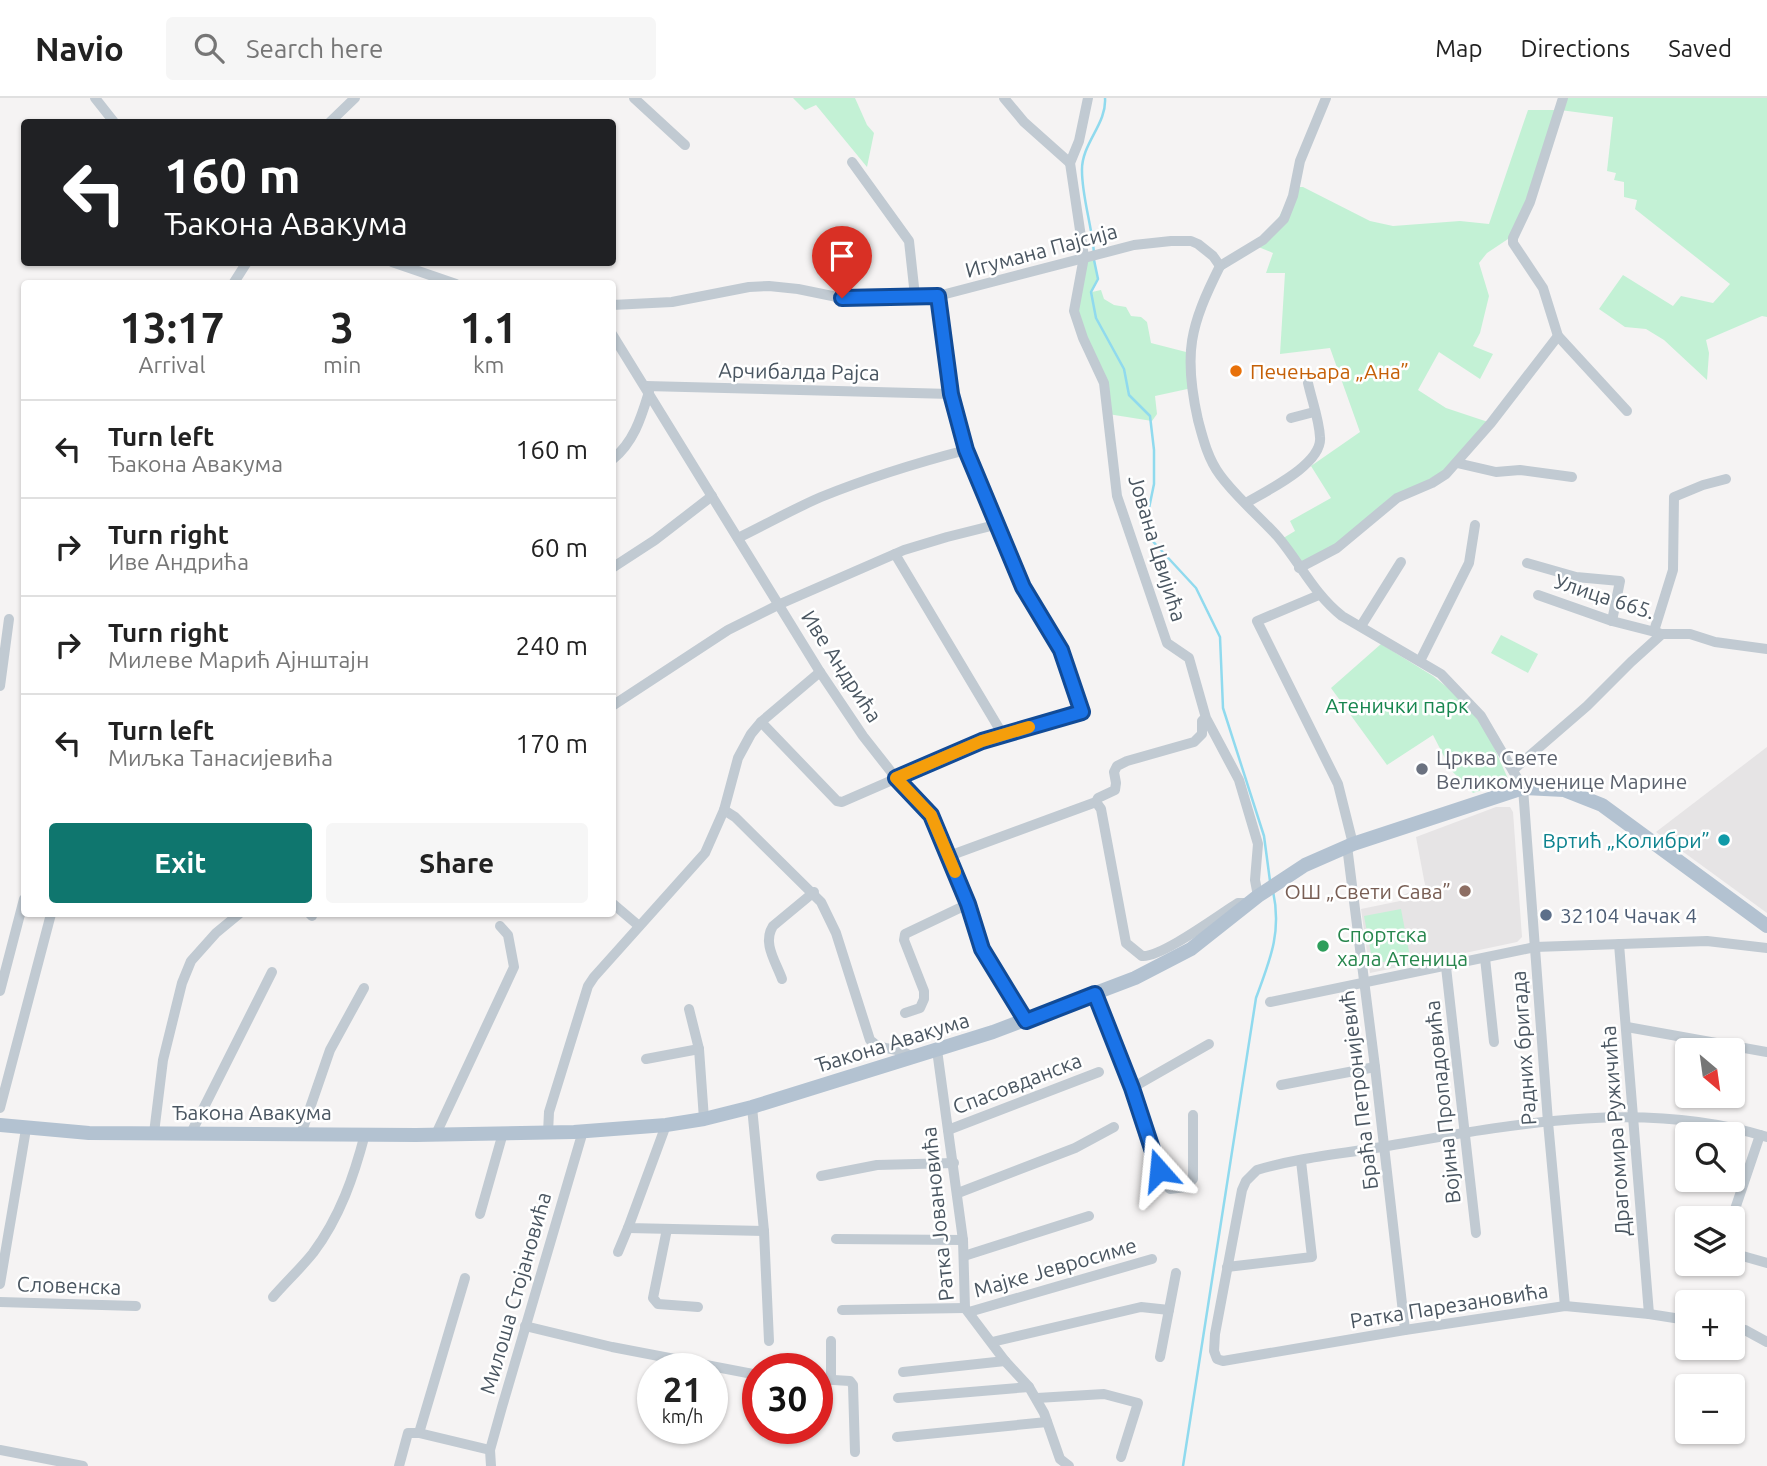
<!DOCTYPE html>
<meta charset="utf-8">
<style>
:root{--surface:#fff;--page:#f6f6f6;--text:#222;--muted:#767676;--line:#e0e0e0;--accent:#0f766e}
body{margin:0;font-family:Ubuntu,sans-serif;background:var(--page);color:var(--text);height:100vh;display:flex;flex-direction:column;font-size:26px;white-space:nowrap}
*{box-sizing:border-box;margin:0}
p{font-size:23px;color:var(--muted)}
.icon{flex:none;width:38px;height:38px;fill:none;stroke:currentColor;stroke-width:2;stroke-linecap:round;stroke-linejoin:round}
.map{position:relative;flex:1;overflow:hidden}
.sheet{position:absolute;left:21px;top:182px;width:595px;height:637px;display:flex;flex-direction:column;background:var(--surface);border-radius:7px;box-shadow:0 2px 5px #0004}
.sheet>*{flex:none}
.guide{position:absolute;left:21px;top:21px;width:595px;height:147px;border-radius:7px;box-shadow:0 2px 5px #0004;background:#202124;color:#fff;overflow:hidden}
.needle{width:46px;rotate:151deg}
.fabs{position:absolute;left:1675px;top:940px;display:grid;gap:14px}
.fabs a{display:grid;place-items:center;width:70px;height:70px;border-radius:7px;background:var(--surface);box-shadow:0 2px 5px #0004;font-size:35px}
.speed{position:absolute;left:637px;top:1255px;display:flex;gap:14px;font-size:35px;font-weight:700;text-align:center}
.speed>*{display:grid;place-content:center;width:91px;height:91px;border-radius:50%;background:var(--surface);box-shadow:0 2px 5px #0004;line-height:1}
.speed small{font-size:18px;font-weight:400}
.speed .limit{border:10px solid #d22;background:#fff;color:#111}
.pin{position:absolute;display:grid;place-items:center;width:60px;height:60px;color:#fff;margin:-72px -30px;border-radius:50% 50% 50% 0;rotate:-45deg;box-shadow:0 0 7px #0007}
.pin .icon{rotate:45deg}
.me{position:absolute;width:77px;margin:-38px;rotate:342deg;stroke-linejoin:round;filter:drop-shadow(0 0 5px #0008)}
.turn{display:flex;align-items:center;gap:24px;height:147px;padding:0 28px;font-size:32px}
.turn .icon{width:91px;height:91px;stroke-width:2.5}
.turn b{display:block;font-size:49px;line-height:60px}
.eta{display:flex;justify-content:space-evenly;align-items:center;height:119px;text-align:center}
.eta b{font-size:42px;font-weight:700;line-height:49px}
.primary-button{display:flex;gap:14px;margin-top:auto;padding:14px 28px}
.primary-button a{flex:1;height:80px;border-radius:7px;background:var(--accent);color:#fff;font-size:28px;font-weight:700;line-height:80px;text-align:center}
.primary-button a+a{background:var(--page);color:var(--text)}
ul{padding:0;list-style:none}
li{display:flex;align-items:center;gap:21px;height:98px;padding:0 28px;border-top:2px solid var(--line)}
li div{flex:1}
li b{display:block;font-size:26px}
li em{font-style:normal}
header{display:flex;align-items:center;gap:42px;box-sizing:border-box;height:98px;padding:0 35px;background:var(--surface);border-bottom:2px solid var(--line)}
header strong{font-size:33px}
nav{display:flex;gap:38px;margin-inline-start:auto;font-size:24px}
.search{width:490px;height:63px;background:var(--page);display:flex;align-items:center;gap:18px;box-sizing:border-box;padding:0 24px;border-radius:7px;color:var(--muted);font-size:26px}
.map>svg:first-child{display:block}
.education{fill:#e6e4e5}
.green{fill:#c3f1d5}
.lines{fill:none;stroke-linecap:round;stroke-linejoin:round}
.stream{stroke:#90daee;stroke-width:2.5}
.minor{stroke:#c1cad2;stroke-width:10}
.major{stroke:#b3c2d1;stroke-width:14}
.route-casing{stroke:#114b97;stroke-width:18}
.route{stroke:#1a73e8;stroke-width:12}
.slow{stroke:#f59e0b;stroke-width:12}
.food-dot{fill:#e8710a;stroke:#fff;stroke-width:2.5}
.worship-dot{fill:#6b7280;stroke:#fff;stroke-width:2.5}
.culture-dot{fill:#0f9aa8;stroke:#fff;stroke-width:2.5}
.education-dot{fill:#8d6e63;stroke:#fff;stroke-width:2.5}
.service-dot{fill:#5c6f8a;stroke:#fff;stroke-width:2.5}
.leisure-dot{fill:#2e9e5b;stroke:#fff;stroke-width:2.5}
.labels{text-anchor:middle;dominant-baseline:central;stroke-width:5;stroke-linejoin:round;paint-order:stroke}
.street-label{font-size:21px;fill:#4a5661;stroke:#fff}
.food-label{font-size:21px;fill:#c56008;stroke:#fff;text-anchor:start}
.park-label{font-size:21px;fill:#17864f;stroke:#fff}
.worship-label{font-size:21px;fill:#5b616d;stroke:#fff;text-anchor:start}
.culture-label{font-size:21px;fill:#0d838f;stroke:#fff;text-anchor:end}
.education-label{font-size:21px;fill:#785e54;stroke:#fff;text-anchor:end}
.service-label{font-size:21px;fill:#4e5e75;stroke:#fff;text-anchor:start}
.leisure-label{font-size:21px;fill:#27864d;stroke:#fff;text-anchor:start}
</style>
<header>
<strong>Navio</strong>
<div class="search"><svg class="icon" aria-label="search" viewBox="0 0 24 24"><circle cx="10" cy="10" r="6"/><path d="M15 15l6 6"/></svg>Search here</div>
<nav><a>Map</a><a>Directions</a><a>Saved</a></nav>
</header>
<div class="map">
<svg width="1767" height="1368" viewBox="0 0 1767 1368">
<rect width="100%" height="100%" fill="#f5f3f3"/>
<g class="education">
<path d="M 1767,649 L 1767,815 L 1656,734 Z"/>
<path d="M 1496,709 L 1510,709 L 1513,714 L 1522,839 L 1517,844 L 1370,875 L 1361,811 L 1400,803 L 1401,798 L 1425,787 L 1416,739 Z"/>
</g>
<g class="green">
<path d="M 793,0 L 855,0 L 867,27 L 874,35 L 867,69 L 816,7 L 805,12 Z"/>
<path d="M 1563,0 L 1767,0 L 1767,219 L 1762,218 L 1706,242 L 1709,255 L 1707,282 L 1664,242 L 1646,231 L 1625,229 L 1599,211 L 1623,177 L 1673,208 L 1681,198 L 1713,205 L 1730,186 L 1635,111 L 1637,102 L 1624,99 L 1624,84 L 1614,82 L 1616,75 L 1607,73 L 1613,19 L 1560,12 L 1530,103 L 1508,141 L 1487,155 L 1479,165 L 1489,198 L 1480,235 L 1473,248 L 1493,256 L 1480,281 L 1439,254 L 1418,292 L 1446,310 L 1491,325 L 1457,365 L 1397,400 L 1337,450 L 1299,470 L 1280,442 L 1295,433 L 1290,423 L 1331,400 L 1311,368 L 1360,334 L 1330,250 L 1280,256 L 1285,175 L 1266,175 L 1273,155 L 1256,148 L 1270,137 L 1294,89 L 1303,89 L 1370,123 L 1393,128 L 1460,123 L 1489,126 L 1528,12 L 1560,12 Z"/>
<path d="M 1094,157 L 1098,181 L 1092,194 L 1101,192 L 1104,201 L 1114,207 L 1126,209 L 1131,218 L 1141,219 L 1147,224 L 1151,245 L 1190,255 L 1192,290 L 1155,298 L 1157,316 L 1152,323 L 1108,316 L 1104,285 L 1074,213 L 1084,159 Z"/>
<path d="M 1501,537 L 1538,556 L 1528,575 L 1491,555 Z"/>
<path d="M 1381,546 L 1433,578 L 1458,598 L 1484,627 L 1509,683 L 1473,695 L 1451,672 L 1433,637 L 1387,667 L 1331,590 Z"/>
<path d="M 1401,811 L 1410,859 L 1373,866 L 1364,818 Z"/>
</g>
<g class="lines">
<g class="stream">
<path d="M 1094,155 C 1092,128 1082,99 1082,73 C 1081,46 1107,26 1105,0"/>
<path d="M 1094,162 L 1098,181 L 1091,194 L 1096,220 L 1124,271 L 1129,297 L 1150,318 L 1154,352 L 1154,386 L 1148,415 L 1147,437 L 1196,490 L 1220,539 L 1223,610 L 1264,738 L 1270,783"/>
<path d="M 1183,1368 L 1256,900 C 1270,862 1282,834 1273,793"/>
</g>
<g class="minor">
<path d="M 95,0 L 114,24"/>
<path d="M 634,0 L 685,47"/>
<path d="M 1004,0 L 1024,24 L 1070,65"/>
<path d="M 1088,0 L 1079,43 L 1070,65 L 1084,159 L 1074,213 L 1083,240 L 1104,285 L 1117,398 L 1167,545 L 1189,560 L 1206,620 L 1239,682 L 1258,746 L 1255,782 L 1258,798"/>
<path d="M 1563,0 L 1530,104 L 1513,140 L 1513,145 L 1543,190 L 1558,238 L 1627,313"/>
<path d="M 330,24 L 355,0"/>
<path d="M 852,64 L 909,143 L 915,198"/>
<path d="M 392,164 L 456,186"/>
<path d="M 1220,168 C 1190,228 1183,255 1198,322 C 1203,341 1208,361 1220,377 C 1236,399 1259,418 1278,439 C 1300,465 1314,496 1342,518 L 1441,576 L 1481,618 L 1523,690 L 1548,1024 L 1565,1208"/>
<path d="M 1220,168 L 1263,142 L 1284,121 L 1293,98 L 1300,63 L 1326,0"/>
<path d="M 233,186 L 247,164"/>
<path d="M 612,207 L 672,204 L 749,189 L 769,188 L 798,191 L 842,200 L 938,198 L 1134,147 L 1171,143 L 1191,143 L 1198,146 L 1213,158 L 1220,168"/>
<path d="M 612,236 L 820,574 L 863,638 L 896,680 L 931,717 L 968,806 L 982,851 L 1026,923"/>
<path d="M 646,288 L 951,296"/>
<path d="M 1291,320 L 1314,314"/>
<path d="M 612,362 C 634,344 641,320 649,294"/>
<path d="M 1457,365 L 1496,374 L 1520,372 L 1572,379"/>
<path d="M 1246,405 C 1266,393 1323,366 1320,339 C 1319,321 1312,303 1308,285"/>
<path d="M 738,440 C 765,427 793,411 821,399 C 868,380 916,365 966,352"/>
<path d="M 895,456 L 1003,637"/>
<path d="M 1527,465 L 1576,479 L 1620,483 L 1612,523"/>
<path d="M 612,470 L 655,442 L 712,398"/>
<path d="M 1299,470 L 1337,450 L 1397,400 L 1432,385 L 1446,376 L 1491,325 L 1558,238"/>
<path d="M 1319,497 L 1257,523 L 1338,686 L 1353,746"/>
<path d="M 1538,497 L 1612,523 L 1659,535"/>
<path d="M 1361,528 L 1401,464"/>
<path d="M 1654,533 L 1673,472 L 1674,399 L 1703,387 L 1726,381"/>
<path d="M 1420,563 L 1469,465 L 1475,427"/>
<path d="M 0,588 L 9,521"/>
<path d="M 612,608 L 728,532 L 780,506 L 904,452 L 947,439 L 995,427"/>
<path d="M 761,624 L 837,703 L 842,704 L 982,643 L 1082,614 L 1061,552 L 1022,489 L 966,352 L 951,296 L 938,198"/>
<path d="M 1513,672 L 1587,608 L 1631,564 L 1662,536 L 1690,536 L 1715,544 L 1767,551"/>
<path d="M 1096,704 L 1101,711 L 1126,845 L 1142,858 C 1161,860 1220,816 1238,805 L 1248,805"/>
<path d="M 724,712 L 735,719 L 821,804 L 836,835 L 870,942 C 883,955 900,947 912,960"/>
<path d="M 1347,748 L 1375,969 L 1405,1232"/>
<path d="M 949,758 L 1096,704 L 1098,700 L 1115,692 L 1116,685 L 1114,674 L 1117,668 L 1127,663 L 1194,644 L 1202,636 L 1202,623 L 1205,620"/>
<path d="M 612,805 L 639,828"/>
<path d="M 310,816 L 312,818"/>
<path d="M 1619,846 L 1649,1216"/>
<path d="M 1485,860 L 1494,944"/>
<path d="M 1446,869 L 1476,1135"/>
<path d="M 782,881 C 776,864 762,845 773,828 L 814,794"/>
<path d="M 0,893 L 24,801"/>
<path d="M 1095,896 L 1132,990 L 1163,1084 L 1170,1091 L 1185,1089 L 1193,1081 L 1193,1017"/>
<path d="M 1270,904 L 1535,849 L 1707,843 L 1767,850"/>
<path d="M 689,911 L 699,951 L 704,1021"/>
<path d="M 905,915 L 920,910 L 924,901 L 924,893 L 904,842 L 905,836 L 968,806"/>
<path d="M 1627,929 L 1767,954"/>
<path d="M 937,952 L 963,1142 L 965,1210 L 1005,1263 L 1029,1289 L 1044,1315 L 1060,1361 L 1069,1368"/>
<path d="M 646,961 L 699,951"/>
<path d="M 1281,987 L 1375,969"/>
<path d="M 1132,990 L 1209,946"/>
<path d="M 752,1009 L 764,1133 L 769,1243"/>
<path d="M 0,1010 L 51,816"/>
<path d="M 666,1027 L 628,1130 L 764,1133"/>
<path d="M 948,1032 L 1099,974"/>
<path d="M 154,1035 L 163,962 L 182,885 L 191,863 L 216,835 L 239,816"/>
<path d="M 191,1035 L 272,874"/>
<path d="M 548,1035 L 549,1014 L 588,888 L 594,879 L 705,755 L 724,712 L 738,660 L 751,636 L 761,624 L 820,574"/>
<path d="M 301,1036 L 330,952 L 364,890"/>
<path d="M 436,1036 L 514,869 L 508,837 L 500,828"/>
<path d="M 821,1078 L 877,1067 L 954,1065"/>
<path d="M 958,1095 L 1075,1050 L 1114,1029"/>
<path d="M 480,1116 L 503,1035"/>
<path d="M 1732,1120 L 1760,1037"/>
<path d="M 667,1131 L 653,1200 L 658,1206 L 698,1209"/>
<path d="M 836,1141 L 963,1142"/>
<path d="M 618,1154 L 628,1130"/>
<path d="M 1732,1155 L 1767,1165"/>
<path d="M 964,1158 L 1089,1118"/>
<path d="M 1227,1169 L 1312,1159 L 1301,1063"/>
<path d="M 0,1186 L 26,1031"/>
<path d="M 273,1199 C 286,1184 301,1170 313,1155 C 340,1119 354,1078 365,1036"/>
<path d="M 0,1204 L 136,1208"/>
<path d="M 842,1212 L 965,1210"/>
<path d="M 969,1214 L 1152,1161"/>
<path d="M 1687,1222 L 1649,1216 L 1565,1208 L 1405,1232 L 1223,1263 L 1217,1261 L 1214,1253 L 1215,1236 L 1242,1092 L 1246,1083 L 1257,1072 C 1296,1060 1341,1056 1382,1049 C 1508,1027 1642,1000 1767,1039"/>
<path d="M 525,1228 L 612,1249 L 758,1277"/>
<path d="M 1732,1230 L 1745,1232 L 1767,1244"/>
<path d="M 992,1244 L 1141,1209 L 1169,1212"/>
<path d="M 1160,1259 L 1176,1175"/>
<path d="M 903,1274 L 1005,1263"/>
<path d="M 817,1281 L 850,1283 L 853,1287 L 855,1354"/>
<path d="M 831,1281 L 831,1243"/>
<path d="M 898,1300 L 1029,1289"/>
<path d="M 1037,1300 L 1104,1296 L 1138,1305 L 1121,1359"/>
<path d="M 419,1335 L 465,1180"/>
<path d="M 897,1339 L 1047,1324"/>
<path d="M 0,1352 L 83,1368"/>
<path d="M 399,1368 L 408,1335 L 419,1335 L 490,1352"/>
<path d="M 491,1368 L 490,1352 L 502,1309 L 583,1033"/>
</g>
<path class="major" d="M 0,1027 L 89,1035 L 416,1037 L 574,1034 L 666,1027 L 704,1021 L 752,1009 L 993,934 L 1135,880 L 1191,851 L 1258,798 L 1305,767 L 1353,746 L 1523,690 L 1564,692 L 1602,707 L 1767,828"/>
</g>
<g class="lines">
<defs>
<path id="route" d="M 842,200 L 938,198 L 951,296 L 966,352 L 1023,489 L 1061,552 L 1082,614 L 982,643 L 896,680 L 931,717 L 968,806 L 982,851 L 1026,923 L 1095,896 L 1132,990 L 1159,1072"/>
</defs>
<use href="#route" class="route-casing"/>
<use href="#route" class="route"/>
<path class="slow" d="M 955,774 L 931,717 L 896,680 L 982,643 L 1029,629"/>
</g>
<circle class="food-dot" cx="1236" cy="273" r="7"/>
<circle class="worship-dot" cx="1422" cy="671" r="7"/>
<circle class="culture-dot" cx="1724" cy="742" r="7"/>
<circle class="education-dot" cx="1465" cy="793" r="7"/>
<circle class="service-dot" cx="1546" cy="817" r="7"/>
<circle class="leisure-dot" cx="1323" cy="848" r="7"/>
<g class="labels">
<g class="street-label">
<text transform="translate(1041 152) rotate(-15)">Игумана Пајсија</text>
<text transform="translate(799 273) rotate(1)">Арчибалда Рајса</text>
<text transform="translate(1158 450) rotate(73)">Јована Цвијића</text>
<text transform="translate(1605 498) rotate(18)">Улица 665.</text>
<text transform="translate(842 568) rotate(57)">Иве Андрића</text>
<text transform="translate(892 944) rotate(-17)">Ђакона Авакума</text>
<text transform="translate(1523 950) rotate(-94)">Радних бригада</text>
<text transform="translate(1017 985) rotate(-21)">Спасовданска</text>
<text transform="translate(1358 992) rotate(-97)">Браћа Петронијевић</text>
<text transform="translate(1442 1004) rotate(-96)">Војина Пропадовића</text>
<text x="252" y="1014">Ђакона Авакума</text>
<text transform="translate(1615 1033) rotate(-94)">Драгомира Ружичића</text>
<text transform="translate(937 1116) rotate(-96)">Ратка Јовановића</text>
<text transform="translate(1055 1169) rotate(-16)">Мајке Јевросиме</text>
<text transform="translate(69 1187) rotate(2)">Словенска</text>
<text transform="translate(515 1195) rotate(-74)">Милоша Стојановића</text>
<text transform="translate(1449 1207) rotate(-9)">Ратка Парезановића</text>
</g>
<g class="food-label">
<text x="1250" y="273">Печењара „Ана”</text>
</g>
<g class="park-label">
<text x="1397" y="607">Атенички парк</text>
</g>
<g class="worship-label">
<text x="1436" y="659">Црква Свете<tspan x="1436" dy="24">Великомученице Марине</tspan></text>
</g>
<g class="culture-label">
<text x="1710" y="742">Вртић „Колибри”</text>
</g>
<g class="education-label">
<text x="1451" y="793">ОШ „Свети Сава”</text>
</g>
<g class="service-label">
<text x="1560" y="817">32104 Чачак 4</text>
</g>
<g class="leisure-label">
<text x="1337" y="836">Спортска<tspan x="1337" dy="24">хала Атеница</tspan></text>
</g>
</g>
</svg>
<div class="fabs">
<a><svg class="needle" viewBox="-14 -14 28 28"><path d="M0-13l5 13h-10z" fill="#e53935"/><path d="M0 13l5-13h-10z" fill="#767676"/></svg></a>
<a><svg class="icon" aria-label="search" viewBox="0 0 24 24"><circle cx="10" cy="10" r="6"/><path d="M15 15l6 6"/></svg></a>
<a><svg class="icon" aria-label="layers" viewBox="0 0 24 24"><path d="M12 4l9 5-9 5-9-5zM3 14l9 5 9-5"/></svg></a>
<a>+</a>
<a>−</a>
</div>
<div class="speed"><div>21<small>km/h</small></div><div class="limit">30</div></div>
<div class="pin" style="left:842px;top:200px;background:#d93025"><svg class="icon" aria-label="arrive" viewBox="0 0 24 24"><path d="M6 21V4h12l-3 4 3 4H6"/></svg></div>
<svg class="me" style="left:1159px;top:1072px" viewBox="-20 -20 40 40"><path d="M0-17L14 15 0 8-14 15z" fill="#1a73e8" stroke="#fff" stroke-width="4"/></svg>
<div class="guide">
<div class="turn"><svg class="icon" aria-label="left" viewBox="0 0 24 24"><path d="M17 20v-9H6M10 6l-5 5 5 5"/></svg><div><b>160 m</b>Ђакона Авакума</div></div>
</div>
<section class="sheet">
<div class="eta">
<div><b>13:17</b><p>Arrival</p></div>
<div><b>3</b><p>min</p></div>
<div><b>1.1</b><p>km</p></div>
</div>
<ul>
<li><svg class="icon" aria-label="left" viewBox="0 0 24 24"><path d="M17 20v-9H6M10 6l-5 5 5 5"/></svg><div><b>Turn left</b><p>Ђакона Авакума</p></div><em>160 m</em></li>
<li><svg class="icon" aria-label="right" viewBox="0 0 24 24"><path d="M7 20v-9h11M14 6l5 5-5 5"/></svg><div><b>Turn right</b><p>Иве Андрића</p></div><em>60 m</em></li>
<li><svg class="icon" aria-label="right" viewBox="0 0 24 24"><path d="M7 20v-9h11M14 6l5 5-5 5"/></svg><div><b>Turn right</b><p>Милеве Марић Ајнштајн</p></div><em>240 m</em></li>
<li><svg class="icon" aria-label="left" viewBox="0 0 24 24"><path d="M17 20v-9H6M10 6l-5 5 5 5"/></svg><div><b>Turn left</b><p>Миљка Танасијевића</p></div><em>170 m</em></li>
</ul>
<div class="primary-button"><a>Exit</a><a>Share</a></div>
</section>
</div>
